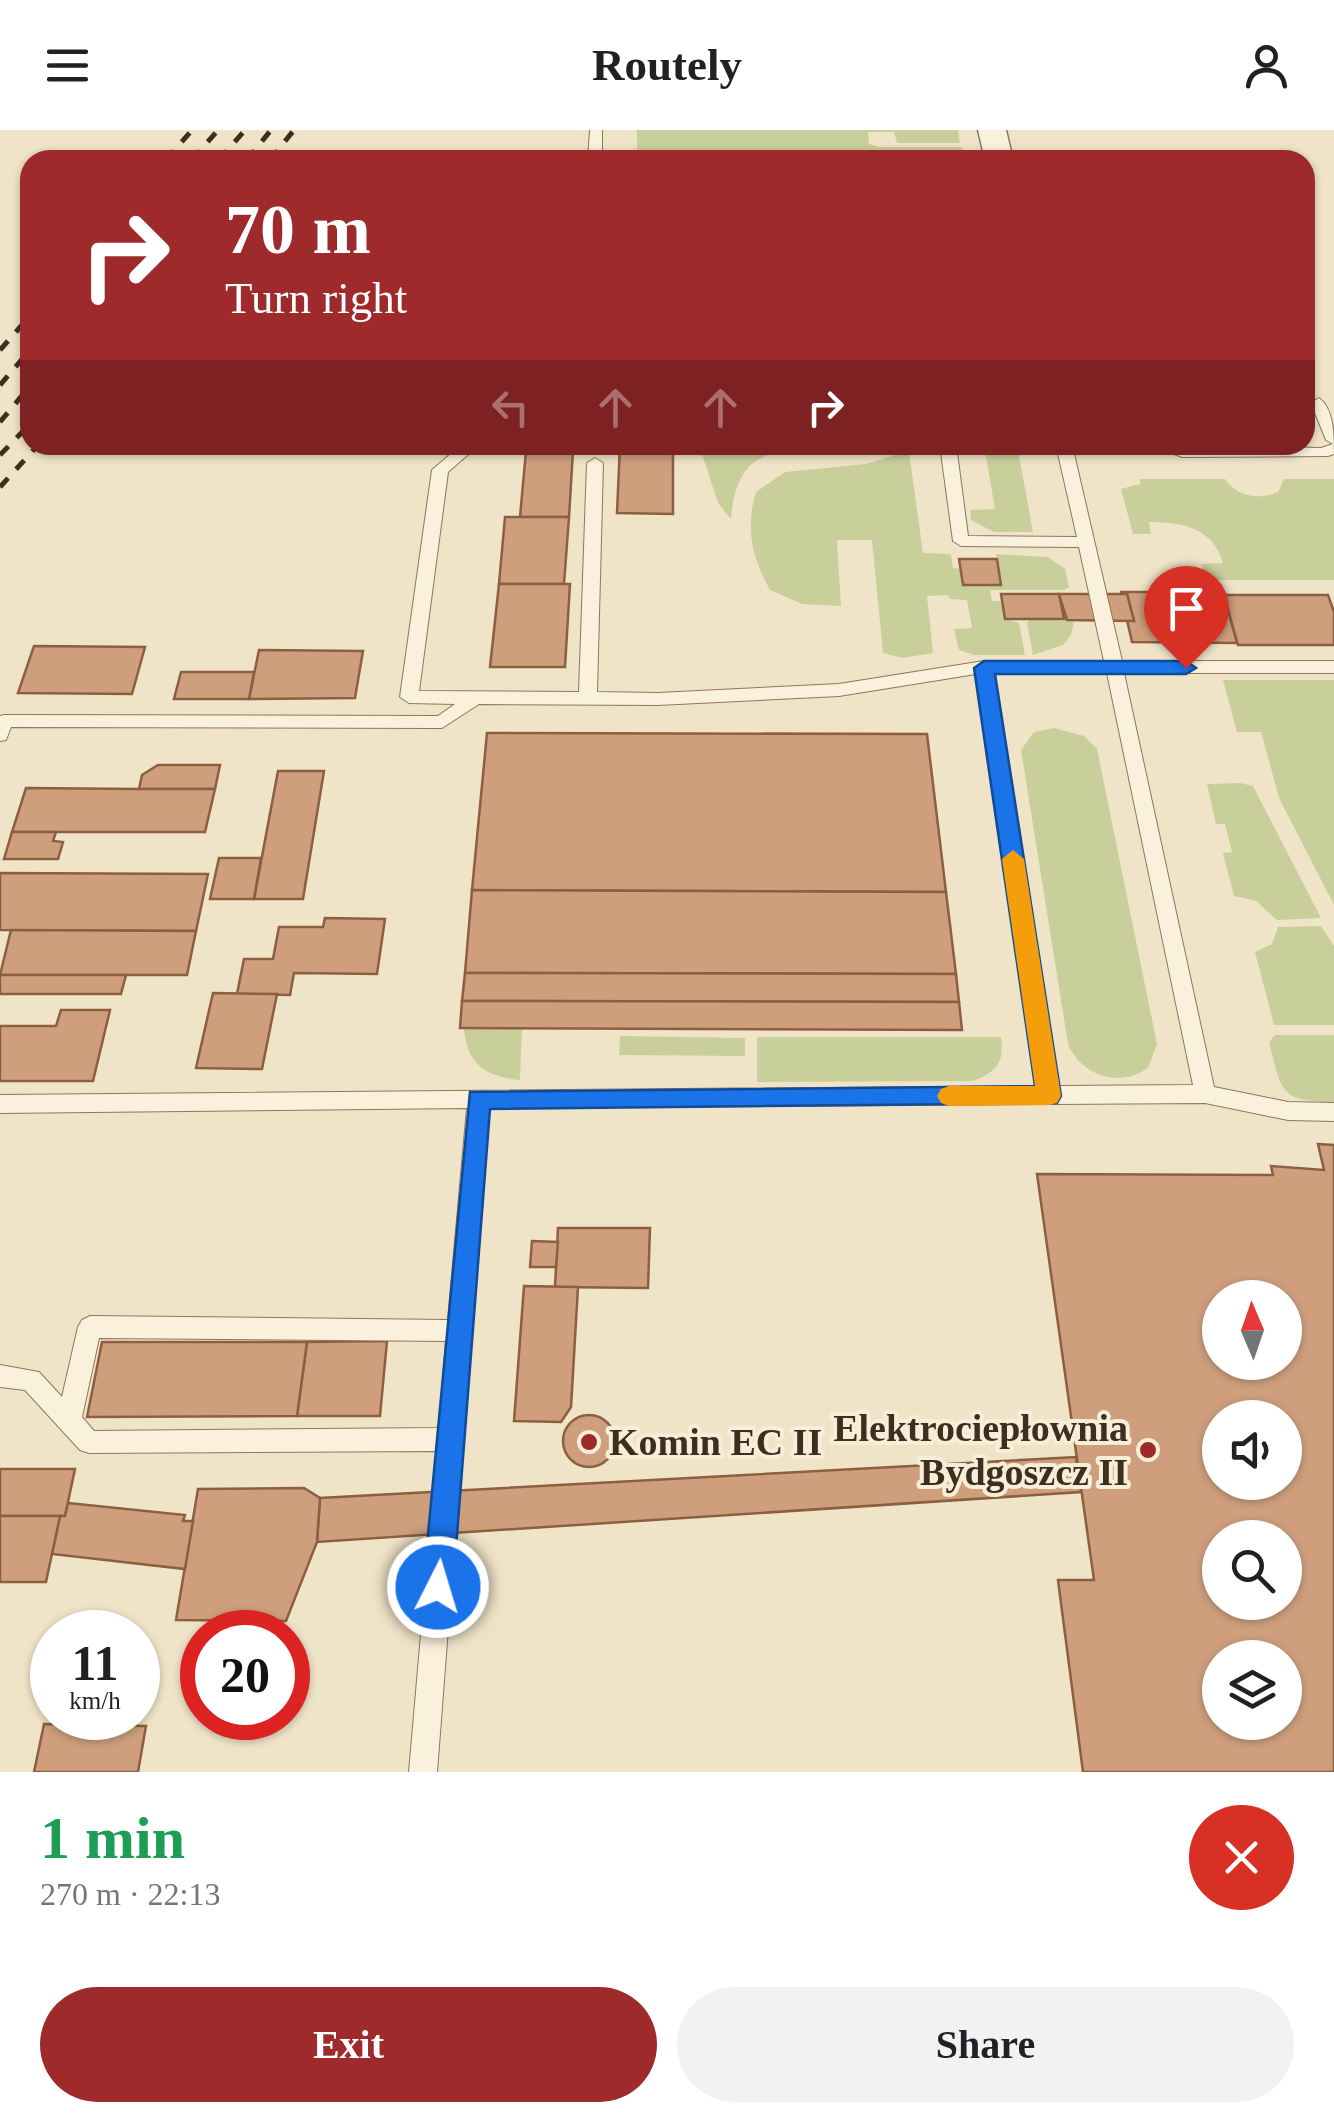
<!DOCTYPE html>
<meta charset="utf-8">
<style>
:root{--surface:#fff;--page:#f2f2f2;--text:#202124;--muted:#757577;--accent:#9e2a2b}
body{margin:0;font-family:"Times New Roman",serif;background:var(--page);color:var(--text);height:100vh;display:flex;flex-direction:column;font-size:38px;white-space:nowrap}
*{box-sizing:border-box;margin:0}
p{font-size:32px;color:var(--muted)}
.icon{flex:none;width:55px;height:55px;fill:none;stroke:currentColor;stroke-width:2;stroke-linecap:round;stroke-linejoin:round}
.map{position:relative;height:1642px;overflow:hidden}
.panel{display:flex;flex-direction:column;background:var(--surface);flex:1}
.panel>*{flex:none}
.hud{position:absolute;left:20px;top:20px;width:1295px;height:305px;border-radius:30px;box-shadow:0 2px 8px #0004;background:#9e2a2b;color:#fff;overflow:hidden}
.needle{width:65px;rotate:358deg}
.tools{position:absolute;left:1202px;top:1150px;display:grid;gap:20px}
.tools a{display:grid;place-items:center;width:100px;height:100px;border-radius:50%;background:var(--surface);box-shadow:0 2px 8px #0004;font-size:50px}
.speed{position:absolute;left:30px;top:1480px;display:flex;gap:20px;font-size:50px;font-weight:700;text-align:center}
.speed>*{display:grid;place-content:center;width:130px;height:130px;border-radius:50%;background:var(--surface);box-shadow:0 2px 8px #0004;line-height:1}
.speed small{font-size:25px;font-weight:400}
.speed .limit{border:15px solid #d22;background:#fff;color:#111}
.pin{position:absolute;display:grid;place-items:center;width:85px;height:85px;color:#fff;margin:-102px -42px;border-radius:50% 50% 50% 0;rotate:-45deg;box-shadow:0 0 10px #0007}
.pin .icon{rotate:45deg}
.me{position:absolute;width:110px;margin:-55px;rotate:5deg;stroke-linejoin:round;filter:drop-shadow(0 0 8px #0008)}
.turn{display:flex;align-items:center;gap:35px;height:210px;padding:0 40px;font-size:45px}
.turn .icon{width:130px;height:130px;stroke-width:2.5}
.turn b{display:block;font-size:70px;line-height:85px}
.lanes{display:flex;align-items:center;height:95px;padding:0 40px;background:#0003;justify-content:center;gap:50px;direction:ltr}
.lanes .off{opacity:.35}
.round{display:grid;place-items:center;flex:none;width:105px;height:105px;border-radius:52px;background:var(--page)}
.summary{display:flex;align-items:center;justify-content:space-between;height:170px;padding:0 40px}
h1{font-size:60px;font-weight:700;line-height:75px;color:#1e9e55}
.action{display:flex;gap:20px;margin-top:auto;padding:20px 40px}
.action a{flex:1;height:115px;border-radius:60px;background:var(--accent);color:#fff;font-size:40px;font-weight:700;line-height:115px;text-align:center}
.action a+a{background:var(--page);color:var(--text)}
header{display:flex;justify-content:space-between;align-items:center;height:130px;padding:0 40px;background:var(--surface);font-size:45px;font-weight:700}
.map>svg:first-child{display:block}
.green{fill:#c9cf9b}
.building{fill:#cf9f7d;stroke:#8d5f41;stroke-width:2.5;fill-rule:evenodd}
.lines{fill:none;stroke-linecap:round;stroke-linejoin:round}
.lane-casing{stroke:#8d765c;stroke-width:2}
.street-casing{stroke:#8d765c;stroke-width:3}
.lane{fill:#faf1dc;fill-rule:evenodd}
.street{fill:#faf1dc;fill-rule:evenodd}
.rail{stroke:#3d2e20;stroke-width:5;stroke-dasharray:12 12;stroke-linecap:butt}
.route{fill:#1a73e8;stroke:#114b97;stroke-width:2.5}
.slow{fill:#f59e0b}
.poi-dot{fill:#9e2a2b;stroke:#f7eed8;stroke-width:4}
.labels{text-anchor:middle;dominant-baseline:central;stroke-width:8;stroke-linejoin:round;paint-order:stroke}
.near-poi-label{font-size:38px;font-weight:bold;fill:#3d2e20;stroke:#f7eed8;text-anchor:end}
</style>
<header><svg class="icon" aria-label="menu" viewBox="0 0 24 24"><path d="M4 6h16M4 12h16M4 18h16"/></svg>Routely<svg class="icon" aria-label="person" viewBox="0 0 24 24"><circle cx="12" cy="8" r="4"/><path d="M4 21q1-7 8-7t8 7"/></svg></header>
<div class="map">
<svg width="1334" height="1642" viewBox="0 0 1334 1642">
<rect width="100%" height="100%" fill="#f0e4c8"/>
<g class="green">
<path d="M 637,0 L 958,0 L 960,13 L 897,13 L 894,2 L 868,2 L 869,14 L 880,17 L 962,17 L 964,30 L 637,30 Z"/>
<path d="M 699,315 L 827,315 L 823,324 C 766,315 736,327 731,389 L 718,373 Z"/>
<path d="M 899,315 L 908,315 L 923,423 L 951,424 L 953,438 L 961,439 L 964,455 L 1001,455 L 996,424 L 1048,427 L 1065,439 L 1069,457 L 1064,460 L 990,460 L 992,471 L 1002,471 L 1005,489 L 1019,493 L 1025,525 L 974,525 L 959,520 L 954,499 L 972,498 L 967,470 L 950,469 L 948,465 L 927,466 L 933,523 L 902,528 L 883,523 L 872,410 L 837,410 L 841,476 L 802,474 L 770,460 C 752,428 745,398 756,362 L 785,342 L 866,334 L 896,325 Z"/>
<path d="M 984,315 L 1017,315 L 1033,402 L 994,402 L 971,390 L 970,380 L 995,379 Z"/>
<path d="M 1140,349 L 1225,349 C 1237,367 1259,370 1278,362 L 1284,349 L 1334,349 L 1334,450 L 1206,450 L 1202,434 L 1223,433 C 1213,398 1183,392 1149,392 L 1151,404 L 1133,404 L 1121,359 L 1140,354 Z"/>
<path d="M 1030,489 L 1074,491 L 1071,505 L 1063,515 L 1033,525 L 1027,493 Z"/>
<path d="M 1223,550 L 1334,550 L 1334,775 L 1279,668 L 1261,602 L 1237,602 Z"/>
<path d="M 1054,598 L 1084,606 L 1097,619 L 1157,914 L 1148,938 C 1120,958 1081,946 1068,914 L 1021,620 L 1034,602 Z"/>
<path d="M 1240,653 L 1253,656 L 1321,788 L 1277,790 L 1256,771 L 1234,766 L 1223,723 L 1232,722 L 1225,694 L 1216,694 L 1207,654 Z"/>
<path d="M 1321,796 L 1334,816 L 1334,895 L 1274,895 L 1255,822 L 1272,814 L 1278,797 Z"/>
<path d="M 464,898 L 522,899 L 520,950 C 486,947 466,934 464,898 Z"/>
<path d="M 1275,905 L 1334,905 L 1334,972 C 1279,971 1282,962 1269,912 Z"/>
<path d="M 620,906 L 745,908 L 745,926 L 619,925 Z"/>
<path d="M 757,907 L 1001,907 C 1004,934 997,941 973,951 L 757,952 Z"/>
</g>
<g class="building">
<path d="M 536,315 L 598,315 L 597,321 L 535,321 Z"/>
<path d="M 620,315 L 673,315 L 673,384 L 617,383 Z"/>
<path d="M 526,321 L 573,321 L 569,387 L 520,387 Z"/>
<path d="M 505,387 L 569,387 L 564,454 L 499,454 Z"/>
<path d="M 959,429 L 997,429 L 1001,455 L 963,455 Z"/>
<path d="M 499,454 L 570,454 L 565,537 L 490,537 Z"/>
<path d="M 1120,462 L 1223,462 L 1237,513 L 1132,512 L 1127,490 L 1134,491 L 1127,464 Z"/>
<path d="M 1001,464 L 1059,464 L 1064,489 L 1005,489 Z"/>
<path d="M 1059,464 L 1127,464 L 1134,491 L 1067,490 Z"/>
<path d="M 1224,465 L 1328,465 L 1334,482 L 1334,515 L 1238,515 Z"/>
<path d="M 34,516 L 145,517 L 132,564 L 18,563 Z"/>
<path d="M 259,520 L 363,521 L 355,568 L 249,569 Z"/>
<path d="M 181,542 L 254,542 L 249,569 L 174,569 Z"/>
<path d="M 487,603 L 927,604 L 946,762 L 472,760 Z"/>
<path d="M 158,635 L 220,635 L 215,659 L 139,659 L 142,645 Z"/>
<path d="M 278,641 L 324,641 L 303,769 L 254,769 Z"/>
<path d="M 26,658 L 139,659 L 215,659 L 205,702 L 12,702 Z"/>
<path d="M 12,702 L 56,702 L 53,711 L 63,712 L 58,729 L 4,729 Z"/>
<path d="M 219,728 L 261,728 L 254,769 L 210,769 Z"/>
<path d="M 0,743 L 208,744 L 196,801 L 0,800 Z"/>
<path d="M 472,760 L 946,762 L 956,844 L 465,843 Z"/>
<path d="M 325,788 L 385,789 L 377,844 L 294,843 L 290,865 L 237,864 L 244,829 L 273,829 L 279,797 L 323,797 Z"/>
<path d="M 11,800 L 196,801 L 187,845 L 0,845 Z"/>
<path d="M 465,843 L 956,844 L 959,872 L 462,871 Z"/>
<path d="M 0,845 L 126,845 L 121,864 L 0,864 Z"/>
<path d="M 213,863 L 277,864 L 262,939 L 196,938 Z"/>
<path d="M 462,871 L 959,872 L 962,900 L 464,898 L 460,898 Z"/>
<path d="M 61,880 L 110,880 L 93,951 L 0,951 L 0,896 L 56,896 Z"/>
<path d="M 1318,1014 L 1334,1015 L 1334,1642 L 1083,1642 L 1058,1450 L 1094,1450 L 1037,1044 L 1273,1045 L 1271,1036 L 1324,1040 ZM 1220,1168 L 1285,1168 L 1285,1232 L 1220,1232 ZM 1220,1288 L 1285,1288 L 1285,1352 L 1220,1352 ZM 1220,1408 L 1285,1408 L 1285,1472 L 1220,1472 ZM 1220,1528 L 1285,1528 L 1285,1592 L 1220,1592 Z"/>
<path d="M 558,1098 L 650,1098 L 648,1158 L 555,1157 Z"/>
<path d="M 532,1111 L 558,1112 L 556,1137 L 530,1137 Z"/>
<path d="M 524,1156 L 578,1157 L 571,1277 L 561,1292 L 514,1291 Z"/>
<path d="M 387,1211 L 380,1286 L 297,1286 L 307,1212 Z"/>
<path d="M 102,1212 L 307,1212 L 297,1286 L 87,1287 Z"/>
<circle cx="589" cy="1311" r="26"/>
<path d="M 1076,1327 L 1081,1362 L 317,1412 L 320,1368 Z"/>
<path d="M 0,1339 L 75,1339 L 65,1386 L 0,1386 Z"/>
<path d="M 304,1358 L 320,1368 L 317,1412 L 286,1491 L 176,1490 L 198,1359 Z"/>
<path d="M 68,1373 L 185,1385 L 183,1391 L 193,1391 L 185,1439 L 52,1424 L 60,1386 L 65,1386 Z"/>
<path d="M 0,1386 L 60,1386 L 46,1452 L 0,1452 Z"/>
<path d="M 44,1594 L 146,1596 L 138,1642 L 34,1642 Z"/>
</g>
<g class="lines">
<defs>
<g id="lane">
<path d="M 590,0 L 602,0 L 602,30 L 588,30 Z"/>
<path d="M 1319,268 C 1334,279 1334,305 1334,324 L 1328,326 L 1182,327 L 1151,315 L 1321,318 L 1333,314 L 1326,310 L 1311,273 Z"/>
<path d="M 461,315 L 479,315 L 448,342 L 419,561 L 579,562 L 587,333 L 595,328 L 603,333 L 597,562 L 658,563 L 839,554 L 984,531 L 1104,531 L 1079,417 L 961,416 L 953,411 L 940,315 L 956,315 L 968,406 L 1077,407 L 1056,315 L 1072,315 L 1122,531 L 1334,531 L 1334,543 L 1124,543 L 1214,957 L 1288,972 L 1334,973 L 1334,991 L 1288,990 L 1205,973 L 488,978 L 437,1642 L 409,1642 L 437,1321 L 89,1323 L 80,1320 L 25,1260 L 0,1257 L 0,1235 L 39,1242 L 62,1267 L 78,1197 L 82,1190 L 90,1186 L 448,1190 L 467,978 L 0,983 L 0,965 L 1037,956 L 976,544 L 839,566 L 658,575 L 479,574 L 442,598 L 11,597 L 6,610 L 0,611 L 0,586 L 4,585 L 438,586 L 455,574 L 409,573 L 400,567 L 432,340 ZM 994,543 L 1107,543 L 1193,955 L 1058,956 ZM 99,1208 L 446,1211 L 439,1298 L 94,1301 L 82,1287 Z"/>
</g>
<path id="street" d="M 978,0 L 1006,0 L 1013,30 L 985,30 Z"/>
</defs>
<use href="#lane" class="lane-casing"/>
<use href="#street" class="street-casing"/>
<use href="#lane" class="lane"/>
<use href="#street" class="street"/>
<g class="rail">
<path d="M 166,30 L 192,0"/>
<path d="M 192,30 L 218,0"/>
<path d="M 219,30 L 245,0"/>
<path d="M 247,30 L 271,0"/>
<path d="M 270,30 L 294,0"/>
<path d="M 0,220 L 30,186"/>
<path d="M 0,255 L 30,220"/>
<path d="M 0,292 L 30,256"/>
<path d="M 0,325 L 30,294"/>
<path d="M 0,357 L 38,315"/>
</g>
</g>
<path class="route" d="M 984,531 L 1186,531 L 1196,538 L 1186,544 L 995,544 L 1061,966 L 1057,973 L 490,979 L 453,1457 L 448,1467 L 438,1471 L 428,1467 L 423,1457 L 470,962 L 1035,956 L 974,538 Z"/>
<path class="slow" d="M 1013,720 L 1024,729 L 1061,966 L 1057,973 L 1049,975 L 949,976 L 941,973 L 937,966 L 941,959 L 949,956 L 1035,956 L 1002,729 Z"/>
<g class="poi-dot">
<circle cx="589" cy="1312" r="10"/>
<circle cx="1148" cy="1320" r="10"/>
</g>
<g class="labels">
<g class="near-poi-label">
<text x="1128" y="1298">Elektrociepłownia<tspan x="1128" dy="44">Bydgoszcz II</tspan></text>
<text x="609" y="1312" text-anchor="start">Komin EC II</text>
</g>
</g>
</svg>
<div class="tools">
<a><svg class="needle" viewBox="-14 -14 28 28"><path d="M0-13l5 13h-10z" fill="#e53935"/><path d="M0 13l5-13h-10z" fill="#757577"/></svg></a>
<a><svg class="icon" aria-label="sound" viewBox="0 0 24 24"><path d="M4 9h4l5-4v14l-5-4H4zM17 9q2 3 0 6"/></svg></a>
<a><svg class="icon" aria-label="search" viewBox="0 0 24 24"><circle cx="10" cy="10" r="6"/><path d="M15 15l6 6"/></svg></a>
<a><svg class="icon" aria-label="layers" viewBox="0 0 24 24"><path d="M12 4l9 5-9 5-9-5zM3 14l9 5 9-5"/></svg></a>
</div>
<div class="speed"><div>11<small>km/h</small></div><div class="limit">20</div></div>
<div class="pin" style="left:1186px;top:538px;background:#d93025"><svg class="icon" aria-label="arrive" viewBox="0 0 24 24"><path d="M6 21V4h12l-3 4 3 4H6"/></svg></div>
<svg class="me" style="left:438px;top:1457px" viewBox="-20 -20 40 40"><circle r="17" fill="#1a73e8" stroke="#fff" stroke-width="3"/><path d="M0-11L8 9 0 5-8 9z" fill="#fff"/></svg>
<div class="hud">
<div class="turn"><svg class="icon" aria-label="right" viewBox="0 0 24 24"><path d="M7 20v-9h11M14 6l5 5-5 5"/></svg><div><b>70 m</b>Turn right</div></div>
<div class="lanes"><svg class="icon off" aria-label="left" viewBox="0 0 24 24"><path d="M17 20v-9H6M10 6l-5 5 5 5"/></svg><svg class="icon off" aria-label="ahead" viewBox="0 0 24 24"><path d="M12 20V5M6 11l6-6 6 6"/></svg><svg class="icon off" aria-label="ahead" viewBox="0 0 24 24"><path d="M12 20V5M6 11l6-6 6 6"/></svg><svg class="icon" aria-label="right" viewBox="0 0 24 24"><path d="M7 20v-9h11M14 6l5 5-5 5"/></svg></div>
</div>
</div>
<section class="panel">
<div class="summary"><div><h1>1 min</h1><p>270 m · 22:13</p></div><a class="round" style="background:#d93025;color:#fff"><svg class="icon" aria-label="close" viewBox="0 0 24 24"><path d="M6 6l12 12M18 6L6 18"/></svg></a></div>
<div class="action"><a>Exit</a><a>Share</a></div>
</section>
